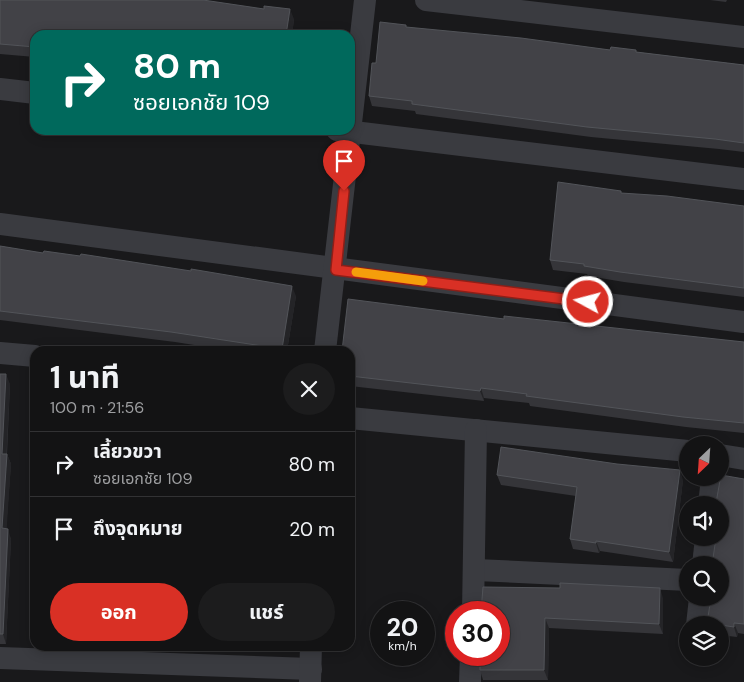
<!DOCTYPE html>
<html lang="th">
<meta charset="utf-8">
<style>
:root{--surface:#131314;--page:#1c1c1d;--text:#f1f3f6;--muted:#9d9ea0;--line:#323234;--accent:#d93025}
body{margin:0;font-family:"DM Sans","Noto Sans Thai",sans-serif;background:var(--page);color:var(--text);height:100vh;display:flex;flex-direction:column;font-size:19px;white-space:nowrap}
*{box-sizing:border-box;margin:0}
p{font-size:16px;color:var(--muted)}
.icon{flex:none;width:28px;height:28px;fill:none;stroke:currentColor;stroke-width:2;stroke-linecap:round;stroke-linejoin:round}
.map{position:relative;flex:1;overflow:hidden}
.side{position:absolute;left:30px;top:346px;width:325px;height:305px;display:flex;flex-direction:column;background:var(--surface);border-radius:15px;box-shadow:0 2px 12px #0003,0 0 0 1px var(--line)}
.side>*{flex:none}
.hud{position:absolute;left:30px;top:30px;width:325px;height:105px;border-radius:15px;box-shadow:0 2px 12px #0003,0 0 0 1px var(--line);background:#00695c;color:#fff;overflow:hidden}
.needle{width:32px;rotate:205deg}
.controls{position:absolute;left:679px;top:436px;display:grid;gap:10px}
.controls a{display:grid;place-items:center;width:50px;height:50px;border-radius:50%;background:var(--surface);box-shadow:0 2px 12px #0003,0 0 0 1px var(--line);font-size:25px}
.speed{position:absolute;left:370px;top:601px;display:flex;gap:10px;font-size:25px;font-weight:700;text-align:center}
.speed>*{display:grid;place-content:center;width:65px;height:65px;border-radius:50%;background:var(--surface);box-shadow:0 2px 12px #0003,0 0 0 1px var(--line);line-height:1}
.speed small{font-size:12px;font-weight:400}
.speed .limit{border:8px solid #d22;background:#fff;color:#111}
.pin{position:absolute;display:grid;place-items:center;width:42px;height:42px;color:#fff;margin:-51px -21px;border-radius:50% 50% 50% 0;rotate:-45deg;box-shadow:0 0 5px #0007}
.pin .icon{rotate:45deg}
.me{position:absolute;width:55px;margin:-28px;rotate:277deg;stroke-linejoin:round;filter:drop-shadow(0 0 4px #0008)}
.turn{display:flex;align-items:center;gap:18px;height:105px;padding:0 20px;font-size:22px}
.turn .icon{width:65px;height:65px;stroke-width:2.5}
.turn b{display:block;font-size:35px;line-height:42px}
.round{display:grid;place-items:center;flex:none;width:52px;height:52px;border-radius:26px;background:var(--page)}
.summary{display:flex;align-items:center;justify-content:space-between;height:85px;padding:0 20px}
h1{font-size:30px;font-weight:700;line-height:38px}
.cta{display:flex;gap:10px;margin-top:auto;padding:10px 20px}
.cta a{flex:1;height:58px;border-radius:30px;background:var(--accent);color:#fff;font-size:20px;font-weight:700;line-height:58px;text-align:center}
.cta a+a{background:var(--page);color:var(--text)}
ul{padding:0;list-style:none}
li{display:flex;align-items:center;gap:15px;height:65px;padding:0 20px;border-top:1px solid var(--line)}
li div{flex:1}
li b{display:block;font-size:19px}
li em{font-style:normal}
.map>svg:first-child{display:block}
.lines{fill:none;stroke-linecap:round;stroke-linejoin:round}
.minor{stroke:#3a3b40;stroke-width:22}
.wall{fill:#353539}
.shaded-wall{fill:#242427}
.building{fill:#424247;stroke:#525459}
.route-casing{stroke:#8d1f18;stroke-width:12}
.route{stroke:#d93025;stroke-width:9}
.slow{stroke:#f59e0b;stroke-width:9}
</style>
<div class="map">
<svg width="744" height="682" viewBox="0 0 744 682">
<rect width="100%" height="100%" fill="#19191b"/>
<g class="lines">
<g class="minor">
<path d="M 426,0 L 744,37"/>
<path d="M 0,89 L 35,93"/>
<path d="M 337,130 L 744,179"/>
<path d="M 0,224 L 744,322"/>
<path d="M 325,351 L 365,0"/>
<path d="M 0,353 L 35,356"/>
<path d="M 350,418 L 688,451"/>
<path d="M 720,455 L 744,459"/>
<path d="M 709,505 L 712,478"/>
<path d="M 703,565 L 706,538"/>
<path d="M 476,570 L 688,580"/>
<path d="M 473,612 L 476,430"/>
<path d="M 697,625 L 700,598"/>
<path d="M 0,658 L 311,669"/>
<path d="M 310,682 L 311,646"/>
<path d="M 470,682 L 471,655"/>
</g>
</g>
<g class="wall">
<path d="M 0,0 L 294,19 L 292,35 L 35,35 L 35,57 L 0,54 Z"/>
<path d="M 710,0 L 727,0 L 726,2 Z"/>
<path d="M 407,27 L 610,50 L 637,52 L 744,65 L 744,152 L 719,149 L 591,137 L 416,114 L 415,111 L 372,106 L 369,96 L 376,63 Z"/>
<path d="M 622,193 L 744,206 L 744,297 L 624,282 L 588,276 L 587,274 L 553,270 L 550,260 Z"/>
<path d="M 0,246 L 296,296 L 287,351 L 233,351 L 175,342 L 0,320 Z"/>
<path d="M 504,319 L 744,342 L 744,433 L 686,427 L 530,406 L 529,403 L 484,398 L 484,401 L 350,386 L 350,351 Z"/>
<path d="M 0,374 L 10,384 L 7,454 L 11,464 L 6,529 L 11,539 L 6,644 L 0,644 Z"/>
<path d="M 497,475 L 683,480 L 673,562 L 600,551 L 599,553 L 573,549 L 570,539 L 576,496 L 501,485 Z"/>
<path d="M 744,479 L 744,634 L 738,633 L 737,637 L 720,635 L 720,625 L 708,625 L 707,623 L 720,538 L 720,505 L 717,505 L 716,503 Z"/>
<path d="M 663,598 L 663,634 L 549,628 L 548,680 L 483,680 L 480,670 L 499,612 Z"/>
<path d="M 198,646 L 261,646 L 261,651 Z"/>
</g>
<g class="shaded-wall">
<path d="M 290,9 L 294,19 L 292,35 L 286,35 Z"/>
<path d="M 292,286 L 296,296 L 287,351 L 283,351 L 282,349 Z"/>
<path d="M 6,374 L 10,384 L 6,464 L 2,454 Z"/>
<path d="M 481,388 L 484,398 L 484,401 L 480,391 Z"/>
<path d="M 7,454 L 11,464 L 6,539 L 2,528 Z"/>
<path d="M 680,470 L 683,480 L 673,562 L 669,552 Z"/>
<path d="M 8,529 L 11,539 L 6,644 L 3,634 Z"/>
<path d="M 596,541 L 600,551 L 599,553 L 596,543 Z"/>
<path d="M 660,588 L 663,598 L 663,634 L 659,624 Z"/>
<path d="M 545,618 L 549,628 L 548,680 L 544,670 Z"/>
<path d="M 734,623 L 738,633 L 737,637 L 734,627 Z"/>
</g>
<g class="building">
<path d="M 0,0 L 203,0 L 264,9 L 264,6 L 290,9 L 286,35 L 35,35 L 35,47 L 0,44 Z"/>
<path d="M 380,22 L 406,25 L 406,27 L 521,38 L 610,50 L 611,47 L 636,50 L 636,52 L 744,65 L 744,143 L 715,139 L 587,127 L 412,104 L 412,101 L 369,96 L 372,63 L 376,63 Z"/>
<path d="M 558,182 L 621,191 L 621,193 L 667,196 L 744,206 L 744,288 L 620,272 L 584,266 L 584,264 L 550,260 Z"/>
<path d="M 0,246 L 43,253 L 44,251 L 80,256 L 81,254 L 191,271 L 191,269 L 292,286 L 282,349 L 171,332 L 0,311 Z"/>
<path d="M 348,299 L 504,319 L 504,316 L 744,342 L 744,423 L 683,417 L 526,396 L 527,394 L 481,388 L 480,391 L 350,376 L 350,351 L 342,351 Z"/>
<path d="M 0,374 L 6,374 L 2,454 L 7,454 L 2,528 L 8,529 L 3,634 L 0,634 Z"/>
<path d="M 501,447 L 617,464 L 680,470 L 669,552 L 596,541 L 596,543 L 570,539 L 577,487 L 497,475 Z"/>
<path d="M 721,475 L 744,479 L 744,624 L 734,623 L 734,627 L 707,623 L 711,598 L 720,598 L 720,565 L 712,565 L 716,538 L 720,538 L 720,510 L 721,503 L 716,503 Z"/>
<path d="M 560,583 L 660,588 L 659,624 L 545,618 L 544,670 L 480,670 L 480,655 L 499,655 L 499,612 L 481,612 L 483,587 L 560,588 Z"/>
</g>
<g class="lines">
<defs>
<path id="route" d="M 344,191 L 336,270 L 588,302"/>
</defs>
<use href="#route" class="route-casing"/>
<use href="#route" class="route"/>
<path class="slow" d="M 356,272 L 423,281"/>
</g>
</svg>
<div class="controls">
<a><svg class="needle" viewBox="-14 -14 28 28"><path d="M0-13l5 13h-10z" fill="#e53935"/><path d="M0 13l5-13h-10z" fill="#9d9ea0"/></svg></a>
<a><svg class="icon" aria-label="sound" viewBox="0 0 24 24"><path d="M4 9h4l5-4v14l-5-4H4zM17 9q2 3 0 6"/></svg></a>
<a><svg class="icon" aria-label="search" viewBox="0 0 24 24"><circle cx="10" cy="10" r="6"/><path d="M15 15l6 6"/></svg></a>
<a><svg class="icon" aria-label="layers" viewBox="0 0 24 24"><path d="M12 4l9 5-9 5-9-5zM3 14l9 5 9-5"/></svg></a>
</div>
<div class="speed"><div>20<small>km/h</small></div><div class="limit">30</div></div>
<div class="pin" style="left:344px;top:191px;background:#d93025"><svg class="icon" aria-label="arrive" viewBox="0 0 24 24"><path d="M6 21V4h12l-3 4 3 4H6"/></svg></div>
<svg class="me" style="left:588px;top:302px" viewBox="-20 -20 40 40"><circle r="17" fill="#d93025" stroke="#fff" stroke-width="3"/><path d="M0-11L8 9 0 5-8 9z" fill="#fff"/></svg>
<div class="hud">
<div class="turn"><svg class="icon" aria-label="right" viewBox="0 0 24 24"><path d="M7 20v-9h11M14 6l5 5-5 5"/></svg><div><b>80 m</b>ซอยเอกชัย 109</div></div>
</div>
<section class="side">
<div class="summary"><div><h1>1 นาที</h1><p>100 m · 21:56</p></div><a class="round"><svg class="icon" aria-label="close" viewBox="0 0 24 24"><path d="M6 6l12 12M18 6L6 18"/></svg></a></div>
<ul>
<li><svg class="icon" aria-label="right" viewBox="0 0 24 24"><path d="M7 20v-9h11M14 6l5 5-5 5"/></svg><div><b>เลี้ยวขวา</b><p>ซอยเอกชัย 109</p></div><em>80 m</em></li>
<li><svg class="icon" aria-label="arrive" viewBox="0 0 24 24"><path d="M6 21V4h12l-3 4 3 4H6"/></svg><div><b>ถึงจุดหมาย</b></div><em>20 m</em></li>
</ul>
<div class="cta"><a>ออก</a><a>แชร์</a></div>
</section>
</div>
